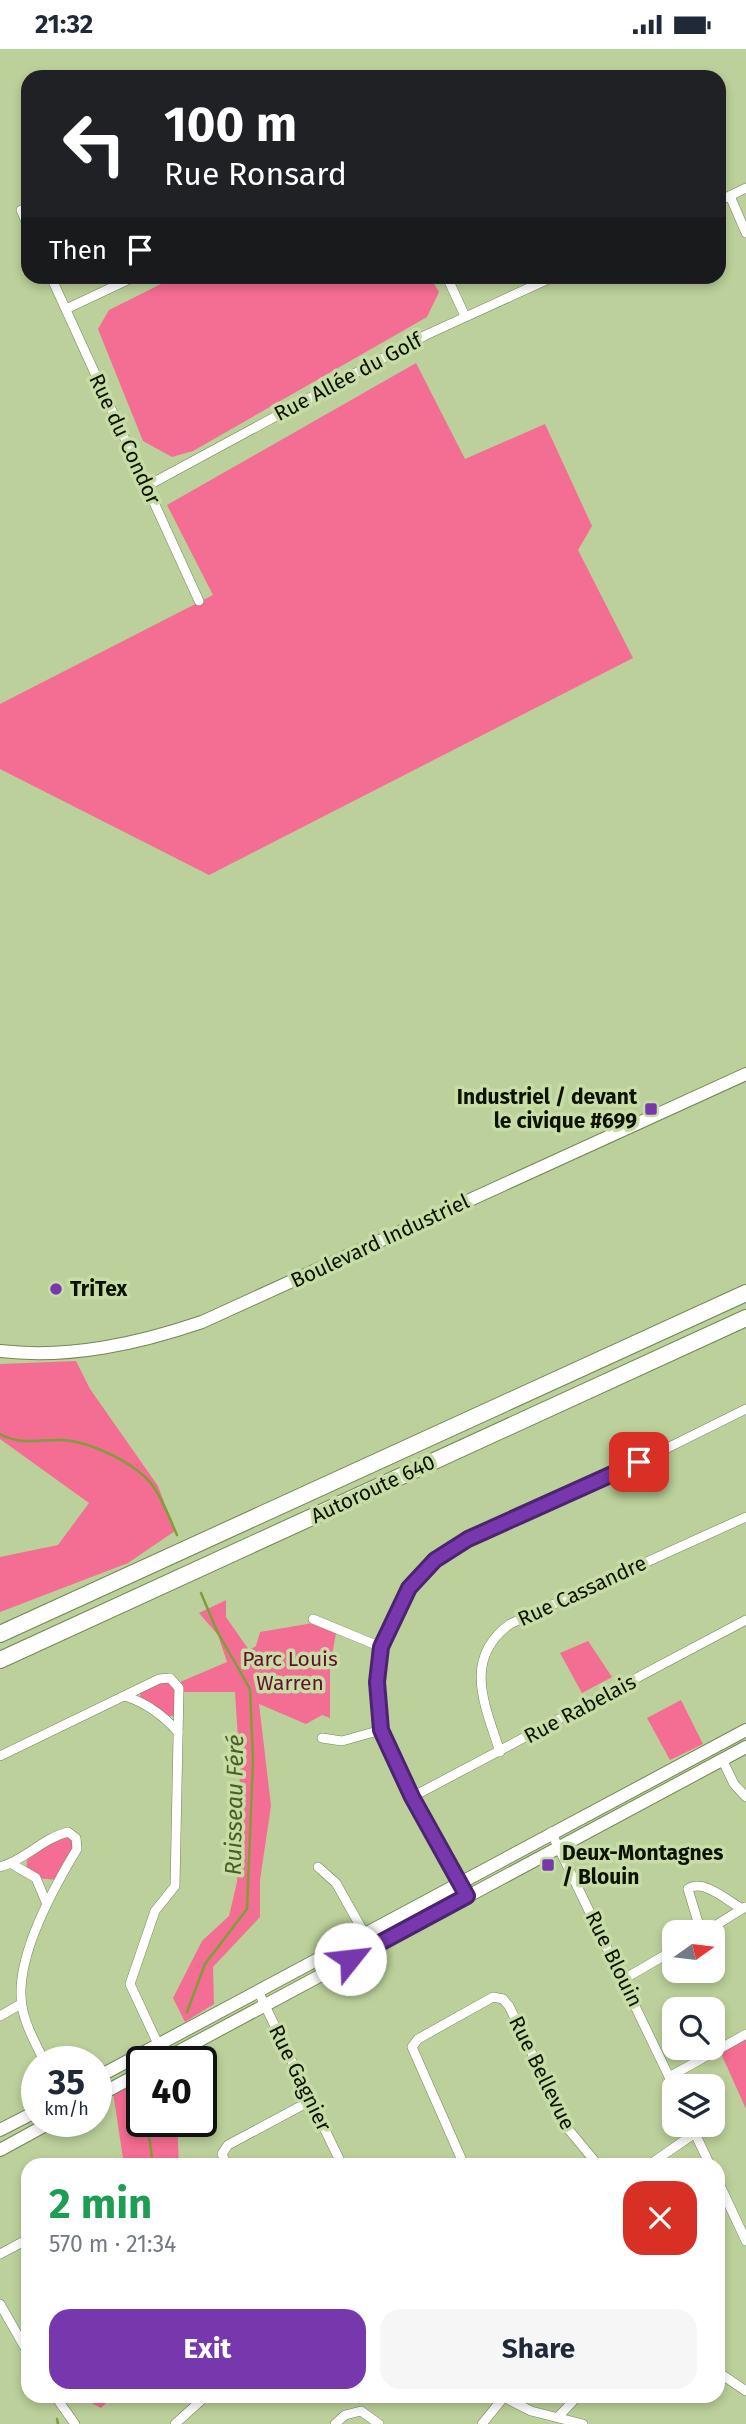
<!DOCTYPE html>
<meta charset="utf-8">
<style>
:root{--surface:#fff;--page:#f6f6f7;--text:#1f2937;--muted:#747a83;--accent:#7738ad}
body{margin:0;font-family:"Fira Sans",sans-serif;background:var(--page);color:var(--text);height:100vh;display:flex;flex-direction:column;font-size:26px;white-space:nowrap}
*{box-sizing:border-box;margin:0}
p{font-size:23px;color:var(--muted)}
.icon{flex:none;width:38px;height:38px;fill:none;stroke:currentColor;stroke-width:2;stroke-linecap:round;stroke-linejoin:round}
.map{position:relative;flex:1;overflow:hidden}
.panel{position:absolute;left:21px;top:2109px;width:704px;height:245px;display:flex;flex-direction:column;background:var(--surface);border-radius:21px;box-shadow:0 4px 10px #0003}
.panel>*{flex:none}
.banner{position:absolute;left:21px;top:21px;width:705px;height:214px;border-radius:21px;box-shadow:0 4px 10px #0003;background:#202124;color:#fff;overflow:hidden}
.needle{width:46px;rotate:76deg}
.tools{position:absolute;left:662px;top:1871px;display:grid;gap:14px}
.tools a{display:grid;place-items:center;width:63px;height:63px;border-radius:14px;background:var(--surface);box-shadow:0 4px 10px #0003;font-size:35px}
.speed{position:absolute;left:21px;top:1997px;display:flex;gap:14px;font-size:35px;font-weight:700;text-align:center}
.speed>*{display:grid;place-content:center;width:91px;height:91px;border-radius:50%;background:var(--surface);box-shadow:0 4px 10px #0003;line-height:1}
.speed small{font-size:18px;font-weight:400}
.speed .limit{border:4px solid #111;border-radius:10px;background:#fff;color:#111}
.pin{position:absolute;display:grid;place-items:center;width:60px;height:60px;color:#fff;margin:-30px;border-radius:14px;box-shadow:0 4px 10px #0006}
.me{position:absolute;width:77px;margin:-38px;rotate:61deg;stroke-linejoin:round;filter:drop-shadow(0 0 5px #0008)}
.turn{display:flex;align-items:center;gap:24px;height:147px;padding:0 28px;font-size:32px}
.turn .icon{width:91px;height:91px;stroke-width:2.5}
.turn b{display:block;font-size:49px;line-height:60px}
.then{display:flex;align-items:center;height:66px;padding:0 28px;background:#0003;gap:14px;font-size:26px}
.round{display:grid;place-items:center;flex:none;width:74px;height:74px;border-radius:21px;background:var(--page)}
.summary{display:flex;align-items:center;justify-content:space-between;height:119px;padding:0 28px}
h1{font-size:42px;font-weight:700;line-height:52px;color:#1e9e55}
.primary-button{display:flex;gap:14px;margin-top:auto;padding:14px 28px}
.primary-button a{flex:1;height:80px;border-radius:21px;background:var(--accent);color:#fff;font-size:28px;font-weight:700;line-height:80px;text-align:center}
.primary-button a+a{background:var(--page);color:var(--text)}
.status{display:flex;justify-content:space-between;align-items:center;height:49px;padding:0 35px;background:var(--surface);direction:ltr}
.status svg{height:19px;fill:currentColor}
.map>svg:first-child{display:block}
.green{fill:#f46d92}
.lines{fill:none;stroke-linecap:round;stroke-linejoin:round}
.stream{stroke:#7d9f38;stroke-width:2.5}
.street-casing{stroke:#748754;stroke-width:10}
.secondary-casing{stroke:#748754;stroke-width:14}
.highway-casing{stroke:#748754;stroke-width:18}
.street{stroke:#fff;stroke-width:9}
.secondary{stroke:#fff;stroke-width:12}
.highway{stroke:#fff;stroke-width:16}
.route-casing{stroke:#4d2470;stroke-width:18}
.route{stroke:#7738ad;stroke-width:12}
.poi-dot{fill:#7738ad;stroke:#c8dda6;stroke-width:2.5}
.labels{text-anchor:middle;dominant-baseline:central;stroke-width:7;stroke-linejoin:round;paint-order:stroke}
.street-label{font-size:21px;fill:#0d1302;stroke:#c8dda6}
.poi-label{font-size:21px;font-weight:bold;fill:#0d1302;stroke:#c8dda6;text-anchor:start}
.park-label{font-size:21px;fill:#650f2e;stroke:#c8dda6}
.water-label{font-size:23px;font-style:italic;fill:#4a5c28;stroke:#c8dda6}
</style>
<div class="status"><b>21:32</b><svg viewBox="0 0 49 12"><path d="M0 12V9h3v3zM5 12V6h3v6zM10 12V3h3v9zM15 12V0h3v12zM26 1h20v11H26zM47 4h2v5h-2z"/></svg></div>
<div class="map">
<svg width="746" height="2375" viewBox="0 0 746 2375">
<rect width="100%" height="100%" fill="#bbd09a"/>
<g class="green">
<path d="M 175,228 L 430,228 L 439,243 L 427,268 L 193,402 L 172,408 L 143,392 L 98,280 L 109,261 Z"/>
<path d="M 416,314 L 465,410 L 545,375 L 592,477 L 578,501 L 633,609 L 209,826 L 0,720 L 0,655 L 213,546 L 167,456 Z"/>
<path d="M 76,1312 L 90,1340 L 158,1437 L 175,1482 L 128,1514 L 0,1563 L 0,1508 L 58,1496 L 89,1454 L 0,1390 L 0,1315 Z"/>
<path d="M 226,1551 L 226,1568 L 249,1601 L 256,1597 L 260,1583 L 313,1574 L 336,1584 L 330,1618 L 330,1669 L 322,1666 L 306,1675 L 259,1655 L 271,1757 L 260,1831 L 260,1868 L 213,1918 L 214,1955 L 185,1973 L 173,1949 L 202,1892 L 229,1867 L 237,1833 L 240,1721 L 235,1643 L 184,1643 L 180,1633 L 227,1613 L 218,1586 L 199,1564 Z"/>
<path d="M 588,1592 L 612,1628 L 582,1644 L 560,1604 Z"/>
<path d="M 170,1629 L 179,1639 L 177,1666 L 165,1668 L 141,1653 L 140,1643 Z"/>
<path d="M 681,1651 L 703,1695 L 670,1711 L 647,1669 Z"/>
<path d="M 68,1783 L 77,1800 L 58,1831 L 36,1829 L 26,1821 L 28,1805 Z"/>
<path d="M 746,1985 L 746,2060 L 719,2000 Z"/>
<path d="M 142,2029 L 142,2072 L 177,2072 L 179,2116 L 124,2116 L 113,2043 Z"/>
<path d="M 78,2347 L 113,2347 L 101,2359 Z"/>
</g>
<g class="lines">
<g class="stream">
<path d="M 0,1385 C 22,1397 39,1390 63,1391 C 91,1393 136,1414 153,1437 C 163,1451 170,1470 177,1486"/>
<path d="M 187,1963 L 205,1915 L 247,1860 L 253,1711 L 250,1640 L 217,1582 L 201,1544"/>
<path d="M 142,2032 L 142,2033"/>
<path d="M 147,2072 L 153,2116"/>
<path d="M 57,2370 L 58,2375"/>
</g>
<defs>
<g id="street">
<path d="M 730,147 L 746,184"/>
<path d="M 719,152 L 746,139"/>
<path d="M 21,161 L 28,177"/>
<path d="M 51,228 L 199,552"/>
<path d="M 447,228 L 465,267"/>
<path d="M 66,260 L 134,228"/>
<path d="M 147,437 L 426,286 L 553,228"/>
<path d="M 313,1570 L 381,1598"/>
<path d="M 125,1647 C 147,1654 163,1666 178,1683"/>
<path d="M 322,1689 L 342,1692 L 381,1681"/>
<path d="M 500,1703 C 485,1656 462,1610 510,1575 L 746,1468"/>
<path d="M 0,1707 L 159,1630 L 170,1629 L 179,1639 L 175,1837 L 155,1862 L 130,1935 L 165,2010"/>
<path d="M 722,1710 L 734,1735 L 746,1748"/>
<path d="M 412,1748 L 746,1571"/>
<path d="M 551,1783 L 674,2038"/>
<path d="M 12,1815 L 36,1829 L 46,1853"/>
<path d="M 0,1818 C 25,1811 43,1789 68,1783 L 76,1789 L 77,1800 C 54,1838 14,1910 22,1957 C 25,1976 36,1995 44,2012"/>
<path d="M 318,1818 L 336,1834 L 372,1898"/>
<path d="M 467,1847 L 412,1748 L 381,1681 L 378,1632 L 381,1598 L 409,1539 L 435,1511 L 468,1490 L 619,1423 L 746,1360"/>
<path d="M 701,1883 L 688,1840 C 703,1829 728,1852 742,1860"/>
<path d="M 705,1883 L 745,1858"/>
<path d="M 624,1930 L 674,1901"/>
<path d="M 258,1942 L 342,2116"/>
<path d="M 0,1967 L 21,1955"/>
<path d="M 669,2028 L 746,1985"/>
<path d="M 691,2076 L 710,2116"/>
<path d="M 227,2116 L 222,2105 L 228,2096 L 312,2051"/>
<path d="M 464,2116 L 412,1998 L 418,1990 L 493,1948 L 503,1950 L 509,1957 L 569,2081 L 598,2116"/>
<path d="M 649,2116 L 695,2084"/>
<path d="M 718,2132 L 746,2192"/>
<path d="M 0,2205 L 28,2190"/>
<path d="M 0,2255 L 28,2304"/>
<path d="M 718,2323 L 746,2342"/>
<path d="M 55,2347 L 75,2375"/>
<path d="M 502,2347 L 531,2362 L 583,2375"/>
<path d="M 558,2368 L 578,2347"/>
<path d="M 175,2375 L 206,2347"/>
<path d="M 335,2375 L 345,2366 L 361,2362 L 379,2375"/>
<path d="M 482,2375 L 504,2348"/>
</g>
<g id="secondary">
<path d="M 0,1302 C 69,1310 137,1295 202,1273 L 746,1025"/>
<path d="M 161,2012 L 746,1698"/>
<path d="M 96,2029 L 746,1681"/>
<path d="M 96,2048 L 142,2023"/>
<path d="M 0,2081 L 37,2062"/>
<path d="M 0,2101 L 53,2072"/>
</g>
<g id="highway">
<path d="M 0,1585 L 746,1244"/>
<path d="M 0,1611 L 746,1269"/>
</g>
</defs>
<use href="#street" class="street-casing"/>
<use href="#secondary" class="secondary-casing"/>
<use href="#highway" class="highway-casing"/>
<use href="#street" class="street"/>
<use href="#secondary" class="secondary"/>
<use href="#highway" class="highway"/>
</g>
<g class="lines">
<defs>
<path id="route" d="M 350,1910 L 467,1847 L 412,1748 L 381,1681 L 377,1633 L 381,1598 L 409,1539 L 435,1511 L 468,1490 L 639,1413"/>
</defs>
<use href="#route" class="route-casing"/>
<use href="#route" class="route"/>
</g>
<g class="poi-dot">
<rect x="644" y="1053" width="14" height="14" rx="3.5"/>
<circle cx="56" cy="1240" r="7"/>
<rect x="541" y="1809" width="14" height="14" rx="3.5"/>
</g>
<g class="labels">
<g class="street-label">
<text transform="translate(348 328) rotate(-28)">Rue Allée du Golf</text>
<text transform="translate(125 390) rotate(65)">Rue du Condor</text>
<text transform="translate(380 1192) rotate(-25)">Boulevard Industriel</text>
<text transform="translate(373 1440) rotate(-25)">Autoroute 640</text>
<text transform="translate(582 1542) rotate(-25)">Rue Cassandre</text>
<text transform="translate(580 1660) rotate(-28)">Rue Rabelais</text>
<text transform="translate(614 1910) rotate(64)">Rue Blouin</text>
<text transform="translate(542 2024) rotate(64)">Rue Bellevue</text>
<text transform="translate(300 2029) rotate(64)">Rue Gagnier</text>
</g>
<g class="poi-label">
<text x="637" y="1048" text-anchor="end">Industriel / devant<tspan x="637" dy="24">le civique #699</tspan></text>
<text x="70" y="1240">TriTex</text>
<text x="562" y="1804">Deux-Montagnes<tspan x="562" dy="24">/ Blouin</tspan></text>
</g>
<g class="park-label">
<text x="290" y="1610">Parc Louis<tspan x="290" dy="24">Warren</tspan></text>
</g>
<g class="water-label">
<text transform="translate(234 1756) rotate(-89)">Ruisseau Féré</text>
</g>
</g>
</svg>
<div class="tools">
<a><svg class="needle" viewBox="-14 -14 28 28"><path d="M0-13l5 13h-10z" fill="#e53935"/><path d="M0 13l5-13h-10z" fill="#747a83"/></svg></a>
<a><svg class="icon" aria-label="search" viewBox="0 0 24 24"><circle cx="10" cy="10" r="6"/><path d="M15 15l6 6"/></svg></a>
<a><svg class="icon" aria-label="layers" viewBox="0 0 24 24"><path d="M12 4l9 5-9 5-9-5zM3 14l9 5 9-5"/></svg></a>
</div>
<div class="speed"><div>35<small>km/h</small></div><div class="limit">40</div></div>
<div class="pin" style="left:639px;top:1413px;background:#d93025"><svg class="icon" aria-label="arrive" viewBox="0 0 24 24"><path d="M6 21V4h12l-3 4 3 4H6"/></svg></div>
<svg class="me" style="left:350px;top:1910px" viewBox="-20 -20 40 40"><circle r="19" fill="#fff"/><path d="M0-13L10 11 0 6-10 11z" fill="#7738ad"/></svg>
<div class="banner">
<div class="turn"><svg class="icon" aria-label="left" viewBox="0 0 24 24"><path d="M17 20v-9H6M10 6l-5 5 5 5"/></svg><div><b>100 m</b>Rue Ronsard</div></div>
<div class="then">Then<svg class="icon" aria-label="arrive" viewBox="0 0 24 24"><path d="M6 21V4h12l-3 4 3 4H6"/></svg></div>
</div>
<section class="panel">
<div class="summary"><div><h1>2 min</h1><p>570 m · 21:34</p></div><a class="round" style="background:#d93025;color:#fff"><svg class="icon" aria-label="close" viewBox="0 0 24 24"><path d="M6 6l12 12M18 6L6 18"/></svg></a></div>
<div class="primary-button"><a>Exit</a><a>Share</a></div>
</section>
</div>
